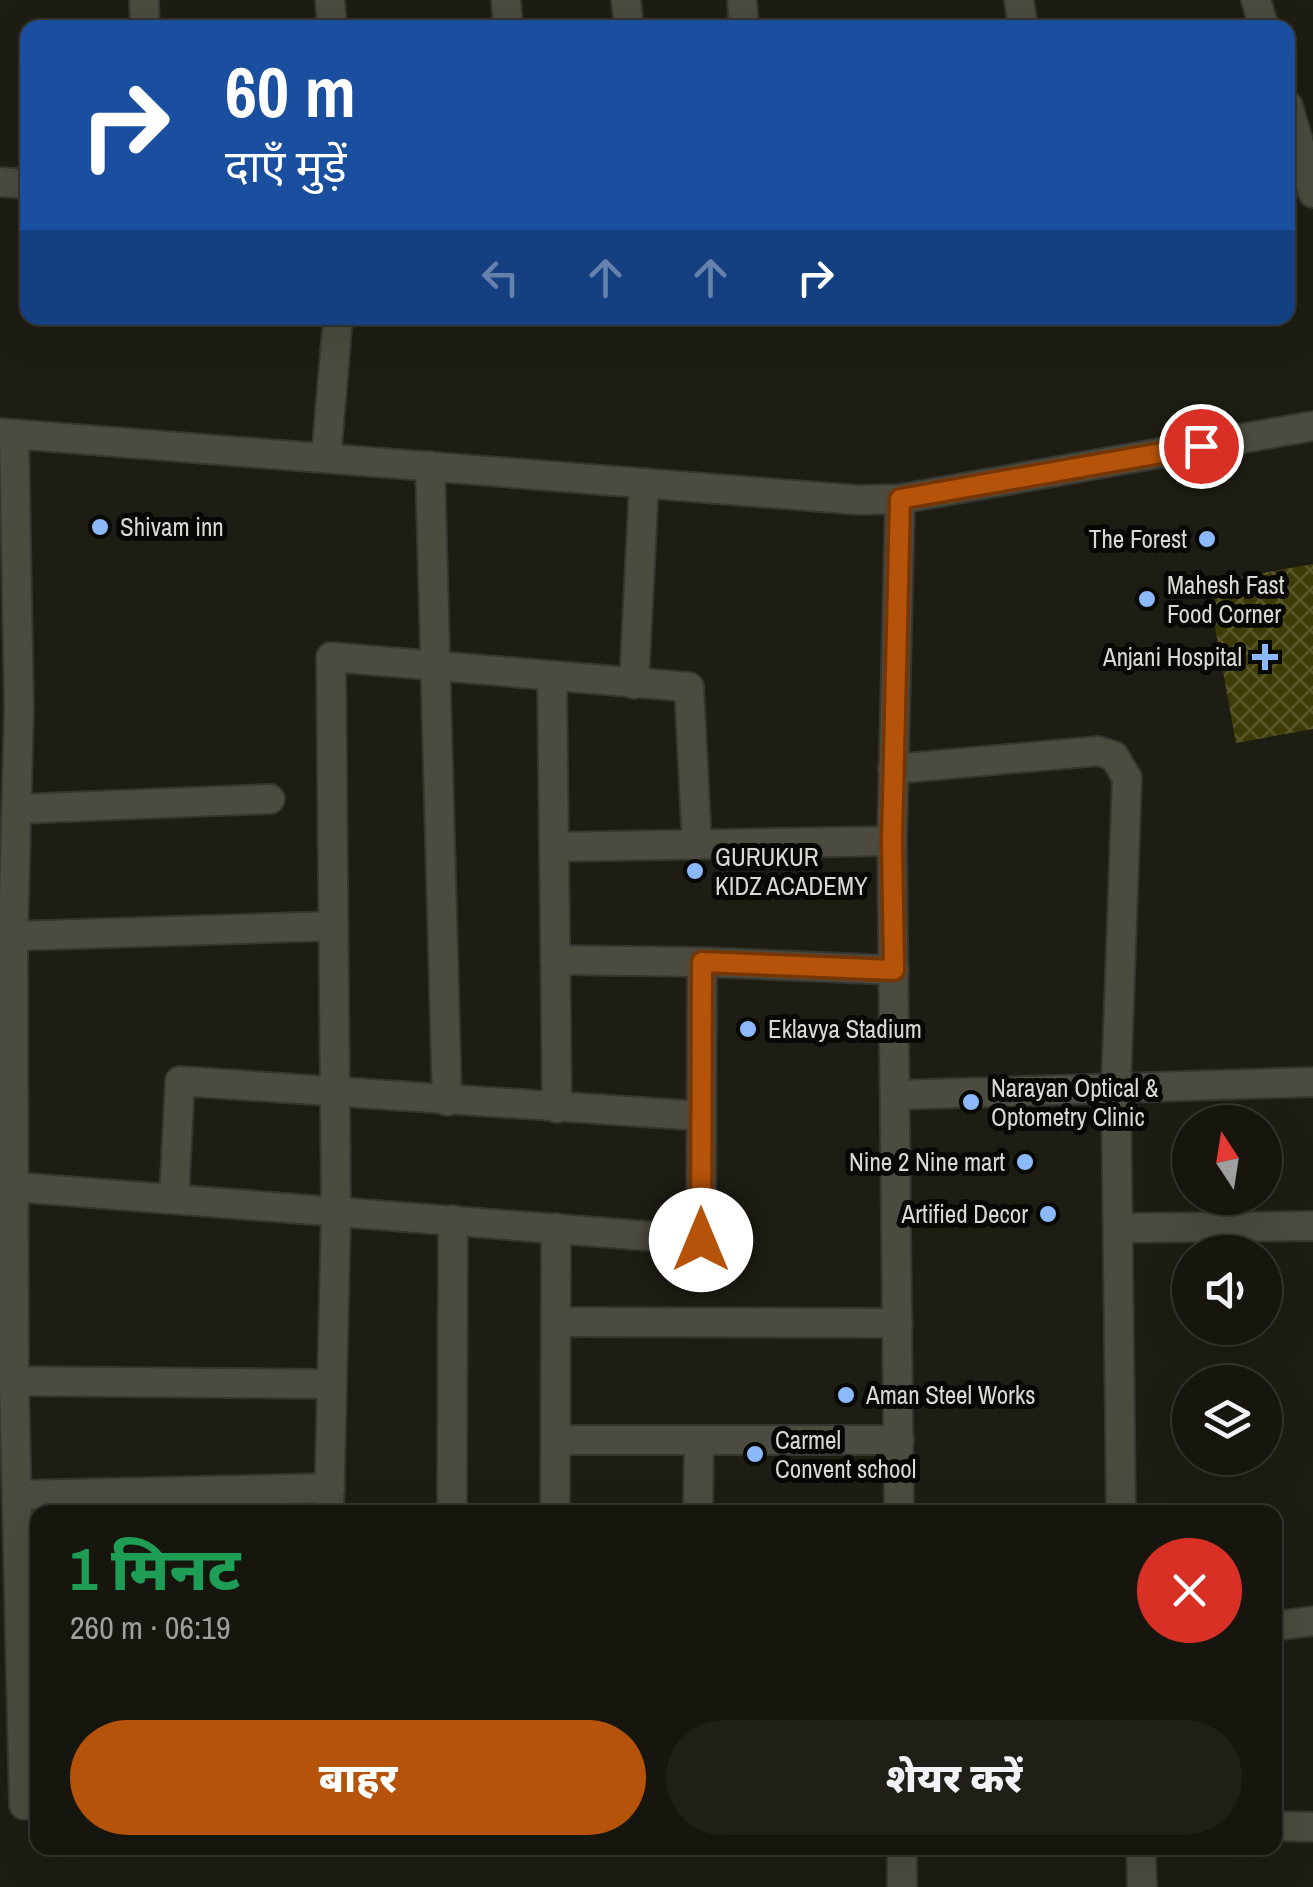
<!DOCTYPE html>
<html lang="hi">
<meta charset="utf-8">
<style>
:root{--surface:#16160e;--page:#1f1f17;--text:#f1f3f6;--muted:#9e9f9e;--line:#35352e;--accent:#b45309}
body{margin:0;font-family:"Archivo Narrow","Noto Sans Devanagari",sans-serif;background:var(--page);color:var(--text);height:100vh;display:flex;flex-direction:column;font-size:38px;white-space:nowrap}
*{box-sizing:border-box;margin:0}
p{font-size:32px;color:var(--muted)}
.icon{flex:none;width:55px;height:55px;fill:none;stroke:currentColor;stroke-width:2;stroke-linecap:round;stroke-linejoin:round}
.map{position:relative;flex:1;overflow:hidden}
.panel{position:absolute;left:30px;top:1505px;width:1252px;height:350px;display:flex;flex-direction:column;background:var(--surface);border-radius:20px;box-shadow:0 10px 40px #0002,0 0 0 2px var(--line)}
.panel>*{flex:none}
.banner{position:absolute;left:20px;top:20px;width:1275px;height:305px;border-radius:20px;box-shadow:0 10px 40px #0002,0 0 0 2px var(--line);background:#1a4fa0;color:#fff;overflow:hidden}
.needle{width:65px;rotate:348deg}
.buttons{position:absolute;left:1172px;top:1105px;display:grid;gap:20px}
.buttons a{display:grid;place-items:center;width:110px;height:110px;border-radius:50%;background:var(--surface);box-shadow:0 10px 40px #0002,0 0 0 2px var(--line);font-size:50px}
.pin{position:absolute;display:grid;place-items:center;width:85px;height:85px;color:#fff;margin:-42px;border:5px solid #fff;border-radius:50%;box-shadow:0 2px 10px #0007}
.me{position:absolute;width:110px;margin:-55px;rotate:0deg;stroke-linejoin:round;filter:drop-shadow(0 0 8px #0008)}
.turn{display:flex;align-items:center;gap:35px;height:210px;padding:0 40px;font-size:45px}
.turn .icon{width:130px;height:130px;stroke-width:2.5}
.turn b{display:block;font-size:70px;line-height:85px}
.lanes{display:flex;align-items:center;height:95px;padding:0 40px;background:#0003;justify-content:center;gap:50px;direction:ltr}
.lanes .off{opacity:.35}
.round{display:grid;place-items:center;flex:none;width:105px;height:105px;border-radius:52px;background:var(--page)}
.head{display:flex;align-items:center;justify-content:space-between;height:170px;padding:0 40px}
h1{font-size:60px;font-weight:800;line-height:75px;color:#1e9e55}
.cta{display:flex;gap:20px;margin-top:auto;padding:20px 40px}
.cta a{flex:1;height:115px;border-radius:60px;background:var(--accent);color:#fff;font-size:40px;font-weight:800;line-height:115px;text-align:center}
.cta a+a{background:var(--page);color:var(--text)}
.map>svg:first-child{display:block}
.building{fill:url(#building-cross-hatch)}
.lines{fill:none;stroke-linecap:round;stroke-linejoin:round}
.minor-casing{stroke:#363630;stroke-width:32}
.minor{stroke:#4b4b3f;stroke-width:28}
.route-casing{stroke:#753606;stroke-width:25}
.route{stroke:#b45309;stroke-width:18}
.poi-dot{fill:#8bb9fc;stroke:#070704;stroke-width:4}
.labels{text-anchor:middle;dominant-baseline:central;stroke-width:10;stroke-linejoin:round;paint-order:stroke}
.poi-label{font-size:25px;fill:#dadad3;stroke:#070704;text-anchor:start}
</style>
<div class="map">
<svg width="1313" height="1887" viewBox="0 0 1313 1887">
<defs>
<pattern id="building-cross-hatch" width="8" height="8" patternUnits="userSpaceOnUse" patternTransform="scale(2.5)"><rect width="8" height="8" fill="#3e3c06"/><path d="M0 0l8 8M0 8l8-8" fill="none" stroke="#595829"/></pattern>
</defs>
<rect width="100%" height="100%" fill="#1d1d13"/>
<path class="building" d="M 1313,564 L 1313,729 L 1236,743 L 1207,583 Z"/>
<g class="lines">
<defs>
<g id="minor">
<path d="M 144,0 L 145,28"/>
<path d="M 330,0 L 332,28"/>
<path d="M 506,0 L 508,28"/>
<path d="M 626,0 L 629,28"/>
<path d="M 742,0 L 744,28"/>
<path d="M 1019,0 L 1023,28"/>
<path d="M 1256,0 L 1264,28"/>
<path d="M 1288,106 L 1313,193"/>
<path d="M 0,182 L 28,184"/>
<path d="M 0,433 L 859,500 L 900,499 L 1313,426"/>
<path d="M 14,434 L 19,708 L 13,936 L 14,1381 L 24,1805"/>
<path d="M 326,458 L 338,318"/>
<path d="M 430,466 L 447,1101"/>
<path d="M 552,679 L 557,1108"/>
<path d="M 634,684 L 644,483"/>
<path d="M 893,769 L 1098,751 L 1114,756 L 1127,778 L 1116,1088 L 1121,1512"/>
<path d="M 17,809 L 270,799"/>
<path d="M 554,847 L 892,841"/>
<path d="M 13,936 L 333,926"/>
<path d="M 555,960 L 702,962"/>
<path d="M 895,1095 L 1313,1082"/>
<path d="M 14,1187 L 701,1240 L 702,962 L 894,970"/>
<path d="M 174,1199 L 180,1081 L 701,1116"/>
<path d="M 1118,1228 L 1313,1226"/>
<path d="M 556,1322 L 898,1323"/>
<path d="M 0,1381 L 332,1384"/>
<path d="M 556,1440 L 899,1440"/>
<path d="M 19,1495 L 330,1488"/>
<path d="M 329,1512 L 336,1212 L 331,657 L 689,687 L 697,845"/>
<path d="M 452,1512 L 453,1220"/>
<path d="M 555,1512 L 556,1228"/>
<path d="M 698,1512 L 699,1441"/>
<path d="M 899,1512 L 892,841 L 900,499"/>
<path d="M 1275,1626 L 1313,1621"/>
<path d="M 1275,1826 L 1313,1827"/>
<path d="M 902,1848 L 902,1887"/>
<path d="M 1141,1848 L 1142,1887"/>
</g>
</defs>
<use href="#minor" class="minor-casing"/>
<use href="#minor" class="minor"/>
</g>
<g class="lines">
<defs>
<path id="route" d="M 701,1240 L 702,962 L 894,970 L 892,841 L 900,499 L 1201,446"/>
</defs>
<use href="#route" class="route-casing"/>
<use href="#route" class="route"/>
</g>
<g class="poi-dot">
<circle cx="100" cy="527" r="10"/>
<circle cx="1207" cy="539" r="10"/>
<circle cx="1147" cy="599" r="10"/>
<path d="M1260 642h10v10h10v10h-10v10h-10v-10h-10v-10h10z"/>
<circle cx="695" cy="871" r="10"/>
<circle cx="748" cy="1029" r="10"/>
<circle cx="971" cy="1102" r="10"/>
<circle cx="1025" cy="1162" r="10"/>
<circle cx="1048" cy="1214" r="10"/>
<circle cx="846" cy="1395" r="10"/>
<circle cx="755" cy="1454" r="10"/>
</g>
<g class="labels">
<g class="poi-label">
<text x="120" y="527">Shivam inn</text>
<text x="1187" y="539" text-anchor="end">The Forest</text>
<text x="1167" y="585">Mahesh Fast<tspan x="1167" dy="29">Food Corner</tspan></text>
<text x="1242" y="657" text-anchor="end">Anjani Hospital</text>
<text x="715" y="857">GURUKUR<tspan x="715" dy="29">KIDZ ACADEMY</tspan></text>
<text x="768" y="1029">Eklavya Stadium</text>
<text x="991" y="1088">Narayan Optical &amp;<tspan x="991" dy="29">Optometry Clinic</tspan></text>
<text x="1005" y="1162" text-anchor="end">Nine 2 Nine mart</text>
<text x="1028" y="1214" text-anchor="end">Artified Decor</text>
<text x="866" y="1395">Aman Steel Works</text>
<text x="775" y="1440">Carmel<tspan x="775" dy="29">Convent school</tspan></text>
</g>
</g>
</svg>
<div class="buttons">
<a><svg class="needle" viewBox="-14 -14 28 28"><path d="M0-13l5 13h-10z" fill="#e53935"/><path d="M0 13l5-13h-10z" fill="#9e9f9e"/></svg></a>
<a><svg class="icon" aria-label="sound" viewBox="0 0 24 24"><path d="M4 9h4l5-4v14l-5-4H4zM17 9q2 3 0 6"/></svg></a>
<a><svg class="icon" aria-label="layers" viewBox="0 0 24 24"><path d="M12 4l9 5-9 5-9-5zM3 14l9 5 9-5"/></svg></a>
</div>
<div class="pin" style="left:1201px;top:446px;background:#d93025"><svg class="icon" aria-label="arrive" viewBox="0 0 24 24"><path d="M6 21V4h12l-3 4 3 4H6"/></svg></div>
<svg class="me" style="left:701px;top:1240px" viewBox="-20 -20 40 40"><circle r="19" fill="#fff"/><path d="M0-13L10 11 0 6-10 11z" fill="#b45309"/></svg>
<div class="banner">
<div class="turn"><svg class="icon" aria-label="right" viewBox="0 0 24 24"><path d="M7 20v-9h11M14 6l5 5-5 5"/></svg><div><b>60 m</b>दाएँ मुड़ें</div></div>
<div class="lanes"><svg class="icon off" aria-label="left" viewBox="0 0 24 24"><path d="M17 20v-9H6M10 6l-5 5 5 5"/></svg><svg class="icon off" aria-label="ahead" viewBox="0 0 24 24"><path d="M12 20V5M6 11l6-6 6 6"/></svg><svg class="icon off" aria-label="ahead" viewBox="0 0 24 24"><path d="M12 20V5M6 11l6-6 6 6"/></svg><svg class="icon" aria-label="right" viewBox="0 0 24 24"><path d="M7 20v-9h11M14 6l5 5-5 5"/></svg></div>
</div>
<section class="panel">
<div class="head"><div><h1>1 मिनट</h1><p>260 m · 06:19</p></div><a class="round" style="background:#d93025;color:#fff"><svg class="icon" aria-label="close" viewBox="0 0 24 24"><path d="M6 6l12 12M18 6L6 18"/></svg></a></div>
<div class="cta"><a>बाहर</a><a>शेयर करें</a></div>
</section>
</div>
